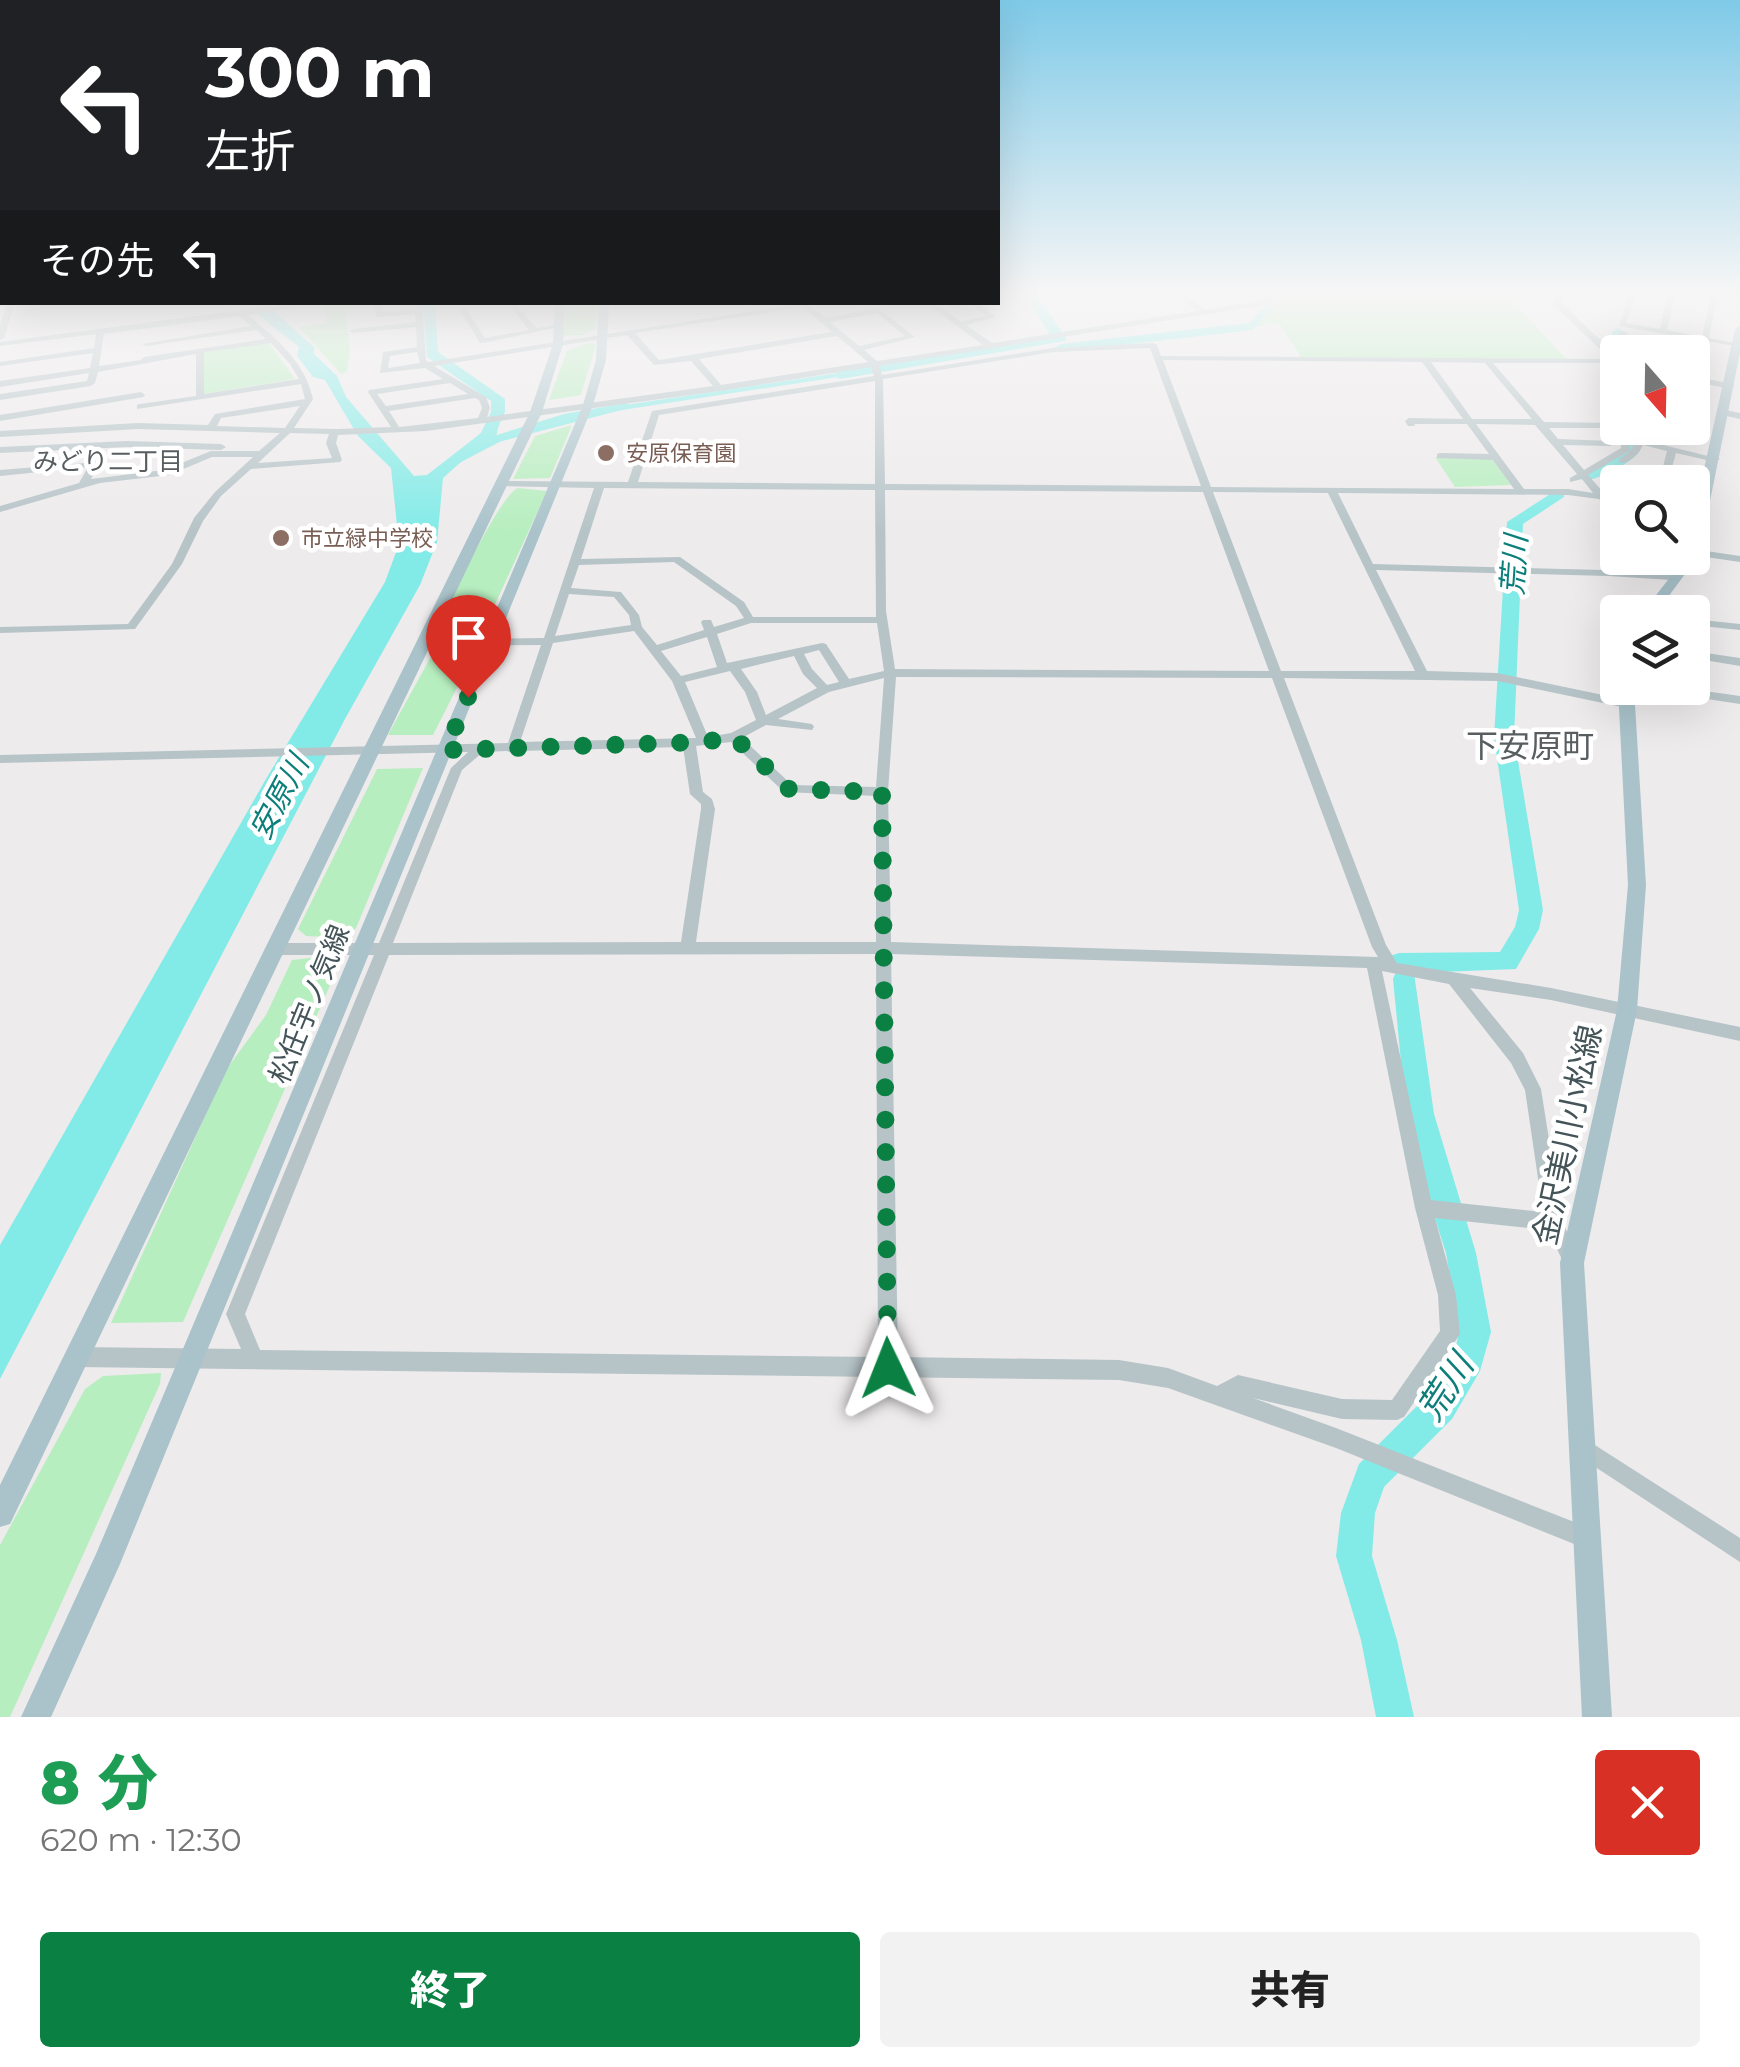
<!DOCTYPE html>
<html lang="ja">
<meta charset="utf-8">
<style>
:root{--surface:#fff;--page:#f2f2f2;--text:#222;--muted:#767676;--accent:#0b8043}
body{margin:0;font-family:Montserrat,"Noto Sans JP",sans-serif;background:var(--page);color:var(--text);height:100vh;display:flex;flex-direction:column;font-size:38px;white-space:nowrap}
*{box-sizing:border-box;margin:0}
p{font-size:32px;color:var(--muted)}
.icon{flex:none;width:55px;height:55px;fill:none;stroke:currentColor;stroke-width:2;stroke-linecap:round;stroke-linejoin:round}
.map{position:relative;height:1717px;overflow:hidden}
.drawer{display:flex;flex-direction:column;background:var(--surface);flex:1}
.drawer>*{flex:none}
.top-card{position:absolute;left:0px;top:0px;width:1000px;height:305px;box-shadow:0 10px 40px #0002;background:#202124;color:#fff;overflow:hidden}
.needle{width:65px;rotate:160deg}
.controls{position:absolute;left:1600px;top:335px;display:grid;gap:20px}
.controls a{display:grid;place-items:center;width:110px;height:110px;border-radius:10px;background:var(--surface);box-shadow:0 10px 40px #0002;font-size:50px}
.pin{position:absolute;display:grid;place-items:center;width:85px;height:85px;color:#fff;margin:-102px -42px;border-radius:50% 50% 50% 0;rotate:-45deg;box-shadow:0 0 10px #0007}
.pin .icon{rotate:45deg}
.me{position:absolute;width:110px;margin:-55px;rotate:358deg;stroke-linejoin:round;filter:drop-shadow(0 0 8px #0008)}
.turn{display:flex;align-items:center;gap:35px;height:210px;padding:0 40px;font-size:45px}
.turn .icon{width:130px;height:130px;stroke-width:2.5}
.turn b{display:block;font-size:70px;line-height:85px}
.then{display:flex;align-items:center;height:95px;padding:0 40px;background:#0003;gap:20px;font-size:38px}
.round{display:grid;place-items:center;flex:none;width:105px;height:105px;border-radius:10px;background:var(--page)}
.headline{display:flex;align-items:center;justify-content:space-between;height:170px;padding:0 40px}
h1{font-size:60px;font-weight:800;line-height:75px;color:#1e9e55}
.cta{display:flex;gap:20px;margin-top:auto;padding:20px 40px}
.cta a{flex:1;height:115px;border-radius:10px;background:var(--accent);color:#fff;font-size:40px;font-weight:800;line-height:115px;text-align:center}
.cta a+a{background:var(--page);color:var(--text)}
.map>svg:first-child{display:block}
.green{fill:#b7eebf}
.water{fill:#83ebe7}
.lines{fill:none;stroke-linecap:round;stroke-linejoin:round}
.river{fill:#83ebe7;fill-rule:evenodd}
.minor{fill:#b6c4c8;fill-rule:evenodd}
.major{fill:#aac3cb;fill-rule:evenodd}
.route{stroke:#0b8043;stroke-width:18;stroke-dasharray:0 32.4}
.education-dot{fill:#8d6e63;stroke:#fff;stroke-width:4}
.labels{text-anchor:middle;dominant-baseline:central;stroke-width:9;stroke-linejoin:round;paint-order:stroke}
.far-education-label{font-size:22px;fill:#785e54;stroke:#fff;text-anchor:start}
.far-neighbourhood-label{font-size:25px;fill:#585e60;stroke:#fff}
.street-label{font-size:28px;fill:#445458;stroke:#fff}
.water-label{font-size:30px;font-style:italic;fill:#0c7f7b;stroke:#fff}
.quarter-label{font-size:32px;fill:#585e60;stroke:#fff}
.near-street-label{font-size:32px;fill:#445458;stroke:#fff}
.near-water-label{font-size:35px;font-style:italic;fill:#0c7f7b;stroke:#fff}
</style>
<div class="map">
<svg width="1740" height="1717" viewBox="0 0 1740 1717">
<rect width="100%" height="100%" fill="#eeebec"/>
<g class="green">
<path d="M 1282,292 L 1504,292 L 1566,359 L 1301,357 L 1279,323 L 1256,327 Z"/>
<path d="M 345,303 L 350,350 L 347,372 L 341,374 L 299,327 L 326,323 L 324,305 Z"/>
<path d="M 567,303 L 598,303 L 595,329 L 583,335 L 563,336 Z"/>
<path d="M 268,342 L 295,379 L 203,394 L 204,352 Z"/>
<path d="M 588,343 L 596,344 L 581,395 L 549,400 L 567,351 Z"/>
<path d="M 572,425 L 550,478 L 513,479 L 535,436 Z"/>
<path d="M 1435,457 L 1492,458 L 1511,485 L 1455,487 Z"/>
<path d="M 518,488 L 547,491 L 480,637 L 440,637 C 440,617 500,494 518,488 Z"/>
<path d="M 451,648 L 475,652 L 433,735 L 388,735 L 434,651 Z"/>
<path d="M 423,768 L 356,928 L 347,938 L 306,936 L 298,929 L 377,769 Z"/>
<path d="M 338,955 L 338,967 L 183,1322 L 111,1323 L 226,1070 L 266,1015 L 292,960 Z"/>
<path d="M 161,1373 L 160,1384 L 10,1717 L 0,1717 L 0,1545 L 85,1389 L 103,1376 Z"/>
</g>
<g class="water">
<path d="M 268,306 L 315,348 L 313,353 L 337,376 L 346,397 L 414,476 L 427,475 L 490,426 L 499,424 L 496,437 L 515,434 L 461,462 L 443,478 L 437,542 L 420,585 L 345,719 L 0,1379 L 0,1245 L 266,779 L 385,582 L 399,544 L 391,468 L 358,436 L 325,380 L 313,377 L 297,356 L 299,347 L 252,310 Z"/>
<path d="M 871,368 L 871,372 L 596,414 L 605,408 Z"/>
</g>
<g class="lines">
<g class="river">
<path d="M 1023,292 L 1035,292 L 1066,338 L 1065,341 L 840,379 L 833,375 L 840,371 L 1052,338 Z"/>
<path d="M 1272,292 L 1285,292 L 1277,297 Z"/>
<path d="M 423,302 L 435,302 L 438,352 L 505,399 L 505,412 L 494,436 L 564,414 L 626,403 L 633,407 L 483,446 L 478,439 L 491,412 L 491,401 L 427,357 Z"/>
<path d="M 1267,303 L 1273,307 L 1253,330 L 1061,352 L 1054,348 L 1061,344 L 1249,323 Z"/>
<path d="M 1618,328 L 1624,332 L 1626,352 L 1618,356 L 1612,352 L 1612,332 Z"/>
<path d="M 1624,428 L 1638,428 C 1641,436 1644,444 1639,452 C 1630,464 1596,482 1582,480 L 1582,474 L 1625,449 Z"/>
<path d="M 1558,489 L 1564,491 L 1564,497 L 1523,524 L 1514,737 L 1543,910 L 1539,929 L 1516,969 L 1414,973 L 1434,1114 L 1476,1253 L 1491,1332 L 1480,1371 L 1452,1419 L 1384,1487 L 1375,1513 L 1372,1556 L 1397,1640 L 1414,1717 L 1376,1717 L 1361,1640 L 1336,1556 L 1341,1513 L 1359,1464 L 1428,1395 L 1454,1354 L 1459,1332 L 1446,1253 L 1419,1168 L 1406,1114 L 1393,979 L 1396,972 L 1387,963 L 1390,956 L 1399,953 L 1500,952 L 1515,927 L 1519,910 L 1494,737 L 1507,522 Z"/>
</g>
<g class="minor">
<path d="M 998,292 L 1005,292 L 1005,300 L 999,300 Z"/>
<path d="M 1171,292 L 1180,292 L 1205,310 L 1265,300 L 1266,292 L 1274,292 L 1272,304 L 1259,306 L 879,366 L 882,375 L 1053,348 L 1153,343 L 1157,345 L 1161,356 L 1610,359 L 1555,306 L 1551,292 L 1559,292 L 1562,303 L 1618,357 L 1618,363 L 1493,363 L 1544,422 L 1618,423 L 1618,428 L 1621,428 L 1549,428 L 1558,439 L 1613,441 L 1613,445 L 1610,446 L 1563,445 L 1584,470 L 1621,448 L 1622,428 L 1630,428 L 1630,438 L 1634,437 L 1632,428 L 1640,428 L 1643,440 L 1720,459 L 1715,462 L 1676,453 L 1668,482 L 1659,482 L 1667,451 L 1643,445 C 1639,454 1629,464 1619,463 L 1619,459 C 1625,455 1632,451 1634,443 L 1631,442 L 1629,451 L 1588,475 L 1605,494 L 1618,496 L 1618,502 L 1610,501 L 1618,509 L 1618,519 L 1599,499 L 1568,495 L 1338,493 L 1373,564 L 1604,570 L 1613,546 L 1618,543 L 1619,558 L 1614,570 L 1657,572 L 1645,558 L 1655,558 L 1672,576 L 1672,580 L 1608,576 L 1376,570 L 1427,671 L 1497,673 L 1627,700 L 1633,704 L 1631,707 L 1627,708 L 1497,681 L 1284,678 L 1386,945 L 1397,963 L 1551,988 L 1740,1027 L 1740,1041 L 1551,1000 L 1470,988 L 1523,1053 L 1541,1089 L 1562,1221 L 1581,1262 L 1578,1268 L 1572,1271 L 1566,1268 L 1548,1230 L 1435,1218 L 1456,1295 L 1460,1334 L 1404,1417 L 1397,1420 L 1342,1419 L 1253,1398 L 1336,1428 L 1592,1529 L 1595,1537 L 1592,1545 L 1584,1548 L 1336,1448 L 1168,1388 L 1119,1380 L 77,1367 L 70,1364 L 67,1357 L 70,1350 L 77,1347 L 241,1349 L 226,1314 L 374,955 L 275,955 L 270,953 L 268,949 L 270,945 L 275,943 L 379,943 L 451,768 L 468,752 L 0,763 L 0,755 L 508,743 L 541,645 L 424,646 L 418,643 L 424,640 L 544,638 L 594,488 L 502,486 L 497,483 L 499,481 L 628,482 L 652,411 L 874,376 L 871,367 L 719,391 L 426,431 L 338,435 L 336,443 L 342,460 L 340,462 L 251,469 L 221,496 L 203,521 L 182,564 L 135,629 L 0,633 L 0,627 L 128,624 L 172,564 L 194,518 L 215,492 L 253,457 L 212,457 L 169,475 L 100,483 L 0,512 L 0,506 L 79,483 L 88,467 L 0,476 L 0,470 L 97,462 L 99,464 L 91,479 L 164,470 L 211,451 L 259,451 L 280,433 L 138,429 L 0,437 L 0,431 L 138,423 L 208,425 L 215,414 L 305,399 L 301,384 L 137,409 L 137,405 L 140,404 L 196,396 L 196,354 L 98,372 L 95,383 L 91,386 L 0,400 L 0,394 L 87,381 L 89,373 L 0,387 L 0,381 L 90,368 L 93,353 L 0,366 L 0,362 L 94,348 L 96,334 L 0,346 L 0,342 L 303,302 L 324,302 L 248,315 C 277,339 305,362 313,399 L 294,428 L 337,429 L 391,427 L 368,392 L 369,390 L 443,379 L 425,368 L 380,373 L 383,352 L 417,347 L 416,327 L 353,333 L 349,331 L 353,329 L 416,322 L 415,314 L 377,317 L 372,302 L 380,302 L 383,312 L 415,309 L 414,302 L 422,302 L 426,360 L 428,362 L 805,303 L 826,318 L 878,308 L 915,337 L 864,350 L 877,361 L 983,345 L 925,302 L 934,302 L 961,322 L 986,316 L 968,302 L 977,302 L 996,317 L 966,325 L 992,343 L 1197,311 ZM 803,307 L 832,332 L 659,360 L 635,333 ZM 877,313 L 905,336 L 859,346 L 830,322 ZM 240,316 L 251,326 L 142,344 L 146,346 L 256,330 L 266,339 L 144,357 L 141,360 L 99,366 L 104,334 ZM 627,335 L 654,365 L 691,361 L 713,386 L 487,417 L 490,408 L 486,397 L 434,366 ZM 837,336 L 868,362 L 721,385 L 699,359 ZM 271,343 L 290,364 L 299,379 L 204,394 L 204,352 ZM 1150,348 L 1201,486 L 885,484 L 883,379 L 1053,352 ZM 417,352 L 420,363 L 388,368 L 390,356 ZM 1163,360 L 1422,362 L 1463,419 L 1409,418 L 1405,421 L 1408,426 L 1414,426 L 1415,424 L 1467,424 L 1489,454 L 1440,453 L 1437,454 L 1437,458 L 1493,460 L 1514,489 L 1211,487 ZM 1431,362 L 1485,363 L 1532,419 L 1472,419 ZM 875,381 L 875,484 L 638,482 L 659,415 ZM 450,383 L 468,394 L 386,406 L 377,394 ZM 475,398 L 479,400 L 482,408 L 478,418 L 399,427 L 389,411 ZM 300,406 L 285,428 L 217,426 L 221,418 ZM 1476,424 L 1535,425 L 1577,474 L 1570,478 L 1570,482 L 1582,479 L 1593,493 L 1568,489 L 1524,489 ZM 290,433 L 329,434 L 326,443 L 332,458 L 258,463 ZM 604,488 L 875,490 L 876,617 L 753,617 L 744,602 L 680,557 L 581,559 ZM 885,490 L 1203,492 L 1269,671 L 895,669 L 886,611 ZM 1213,492 L 1328,493 L 1415,671 L 1281,671 ZM 674,562 L 736,606 L 744,618 L 714,627 L 711,620 L 703,620 L 701,622 L 704,630 L 657,645 L 642,627 L 639,615 L 621,592 L 571,588 L 579,565 ZM 569,594 L 614,597 L 629,615 L 631,625 L 555,636 ZM 751,623 L 877,623 L 884,671 L 849,679 L 826,644 L 822,643 L 727,663 L 717,634 ZM 634,631 L 672,681 L 696,738 L 520,742 L 553,643 ZM 707,637 L 717,667 L 681,676 L 661,651 ZM 819,650 L 839,682 L 827,685 L 812,669 L 804,654 ZM 794,656 L 803,674 L 817,688 L 766,715 L 757,692 L 741,669 ZM 730,671 L 745,692 L 756,720 L 731,733 L 708,737 L 685,682 ZM 896,677 L 1272,678 L 1372,947 L 1378,957 L 891,942 L 888,792 ZM 884,678 L 876,787 L 792,785 L 742,738 L 766,725 L 812,730 L 814,727 L 812,724 L 778,719 L 829,692 ZM 731,742 L 784,792 L 876,796 L 876,942 L 696,942 L 715,809 L 712,799 L 703,792 L 696,746 ZM 683,747 L 690,794 L 701,804 L 701,809 L 681,942 L 393,943 L 462,770 L 483,752 L 507,751 L 512,753 L 517,751 ZM 876,954 L 878,1357 L 260,1350 L 245,1314 L 389,955 ZM 891,954 L 1367,968 L 1415,1208 L 1438,1295 L 1440,1331 L 1392,1400 L 1342,1399 L 1238,1375 L 1217,1386 L 1168,1368 L 1119,1360 L 898,1357 ZM 1382,971 L 1449,984 L 1511,1063 L 1525,1090 L 1543,1212 L 1431,1200 Z"/>
<path d="M 1623,292 L 1631,292 L 1635,301 L 1626,323 L 1660,329 L 1668,292 L 1676,292 L 1667,330 L 1702,337 L 1711,295 L 1699,292 L 1740,293 L 1740,297 L 1718,295 L 1709,338 L 1740,344 L 1740,347 L 1619,326 L 1627,301 Z"/>
<path d="M 7,302 L 15,302 L 4,338 L 0,340 L 0,325 Z"/>
<path d="M 455,302 L 462,302 L 485,338 L 529,330 L 507,302 L 514,302 L 536,328 L 559,324 L 563,326 L 483,343 L 480,343 Z"/>
<path d="M 1623,331 L 1627,333 L 1628,352 L 1620,352 L 1619,333 Z"/>
<path d="M 1692,376 L 1733,384 L 1734,386 L 1730,389 L 1692,381 Z"/>
<path d="M 141,392 L 145,395 L 144,397 L 0,421 L 0,415 Z"/>
<path d="M 1725,410 L 1740,413 L 1740,419 L 1722,415 L 1721,413 Z"/>
<path d="M 127,441 L 221,444 L 226,447 L 221,450 L 127,447 L 0,453 L 0,447 Z"/>
<path d="M 1692,549 L 1740,556 L 1740,562 L 1692,555 Z"/>
<path d="M 1692,619 L 1740,624 L 1740,630 L 1692,625 Z"/>
<path d="M 1692,651 L 1740,658 L 1740,666 L 1692,658 Z"/>
<path d="M 1655,688 L 1683,688 L 1740,696 L 1740,704 L 1661,692 Z"/>
<path d="M 1584,1438 L 1740,1538 L 1740,1562 L 1577,1455 L 1574,1448 L 1577,1441 Z"/>
</g>
<g class="major">
<path d="M 555,302 L 565,302 L 563,344 L 542,412 L 10,1524 L 0,1527 L 0,1485 L 530,412 L 553,344 Z"/>
<path d="M 599,302 L 609,302 L 606,360 L 593,405 L 120,1564 L 51,1717 L 21,1717 L 96,1554 L 583,405 L 596,360 Z"/>
<path d="M 1740,326 L 1740,353 L 1699,555 L 1657,612 L 1643,612 L 1685,558 L 1692,558 L 1692,523 L 1735,329 Z"/>
<path d="M 1618,688 L 1634,688 L 1646,885 L 1637,1010 L 1584,1263 L 1612,1717 L 1582,1717 L 1560,1263 L 1617,1010 L 1628,885 Z"/>
</g>
</g>
<linearGradient id="sky" x2="0" y2="1"><stop stop-color="#7fcae8"/><stop offset="0.55" stop-color="#f7f6f6"/><stop offset="1" stop-color="#f7f6f6" stop-opacity="0"/></linearGradient>
<rect width="1740" height="532" fill="url(#sky)"/>
<g class="lines">
<path class="route" d="M 468,697 L 446,750 L 704,742 L 734,737 L 789,789 L 882,792 L 888,1368"/>
</g>
<g class="education-dot">
<circle cx="606" cy="453" r="10"/>
<circle cx="281" cy="538" r="10"/>
</g>
<g class="labels">
<g class="far-education-label">
<text x="626" y="453">安原保育園</text>
<text x="301" y="538">市立緑中学校</text>
</g>
<g class="far-neighbourhood-label">
<text x="108" y="461">みどり二丁目</text>
</g>
<g class="street-label">
<text transform="translate(309 1004) rotate(-68)">松任宇ノ気線</text>
</g>
<g class="water-label">
<text transform="translate(1514 565) rotate(-86)">荒川</text>
<text transform="translate(279 797) rotate(-62)">安原川</text>
</g>
<g class="quarter-label">
<text x="1530" y="745">下安原町</text>
</g>
<g class="near-street-label">
<text transform="translate(1567 1135) rotate(-78)">金沢美川小松線</text>
</g>
<g class="near-water-label">
<text transform="translate(1445 1387) rotate(-57)">荒川</text>
</g>
</g>
</svg>
<div class="controls">
<a><svg class="needle" viewBox="-14 -14 28 28"><path d="M0-13l5 13h-10z" fill="#e53935"/><path d="M0 13l5-13h-10z" fill="#767676"/></svg></a>
<a><svg class="icon" aria-label="search" viewBox="0 0 24 24"><circle cx="10" cy="10" r="6"/><path d="M15 15l6 6"/></svg></a>
<a><svg class="icon" aria-label="layers" viewBox="0 0 24 24"><path d="M12 4l9 5-9 5-9-5zM3 14l9 5 9-5"/></svg></a>
</div>
<div class="pin" style="left:468px;top:697px;background:#d93025"><svg class="icon" aria-label="arrive" viewBox="0 0 24 24"><path d="M6 21V4h12l-3 4 3 4H6"/></svg></div>
<svg class="me" style="left:888px;top:1368px" viewBox="-20 -20 40 40"><path d="M0-17L14 15 0 8-14 15z" fill="#0b8043" stroke="#fff" stroke-width="4"/></svg>
<div class="top-card">
<div class="turn"><svg class="icon" aria-label="left" viewBox="0 0 24 24"><path d="M17 20v-9H6M10 6l-5 5 5 5"/></svg><div><b>300 m</b>左折</div></div>
<div class="then">その先<svg class="icon" aria-label="left" viewBox="0 0 24 24"><path d="M17 20v-9H6M10 6l-5 5 5 5"/></svg></div>
</div>
</div>
<section class="drawer">
<div class="headline"><div><h1>8 分</h1><p>620 m · 12:30</p></div><a class="round" style="background:#d93025;color:#fff"><svg class="icon" aria-label="close" viewBox="0 0 24 24"><path d="M6 6l12 12M18 6L6 18"/></svg></a></div>
<div class="cta"><a>終了</a><a>共有</a></div>
</section>
